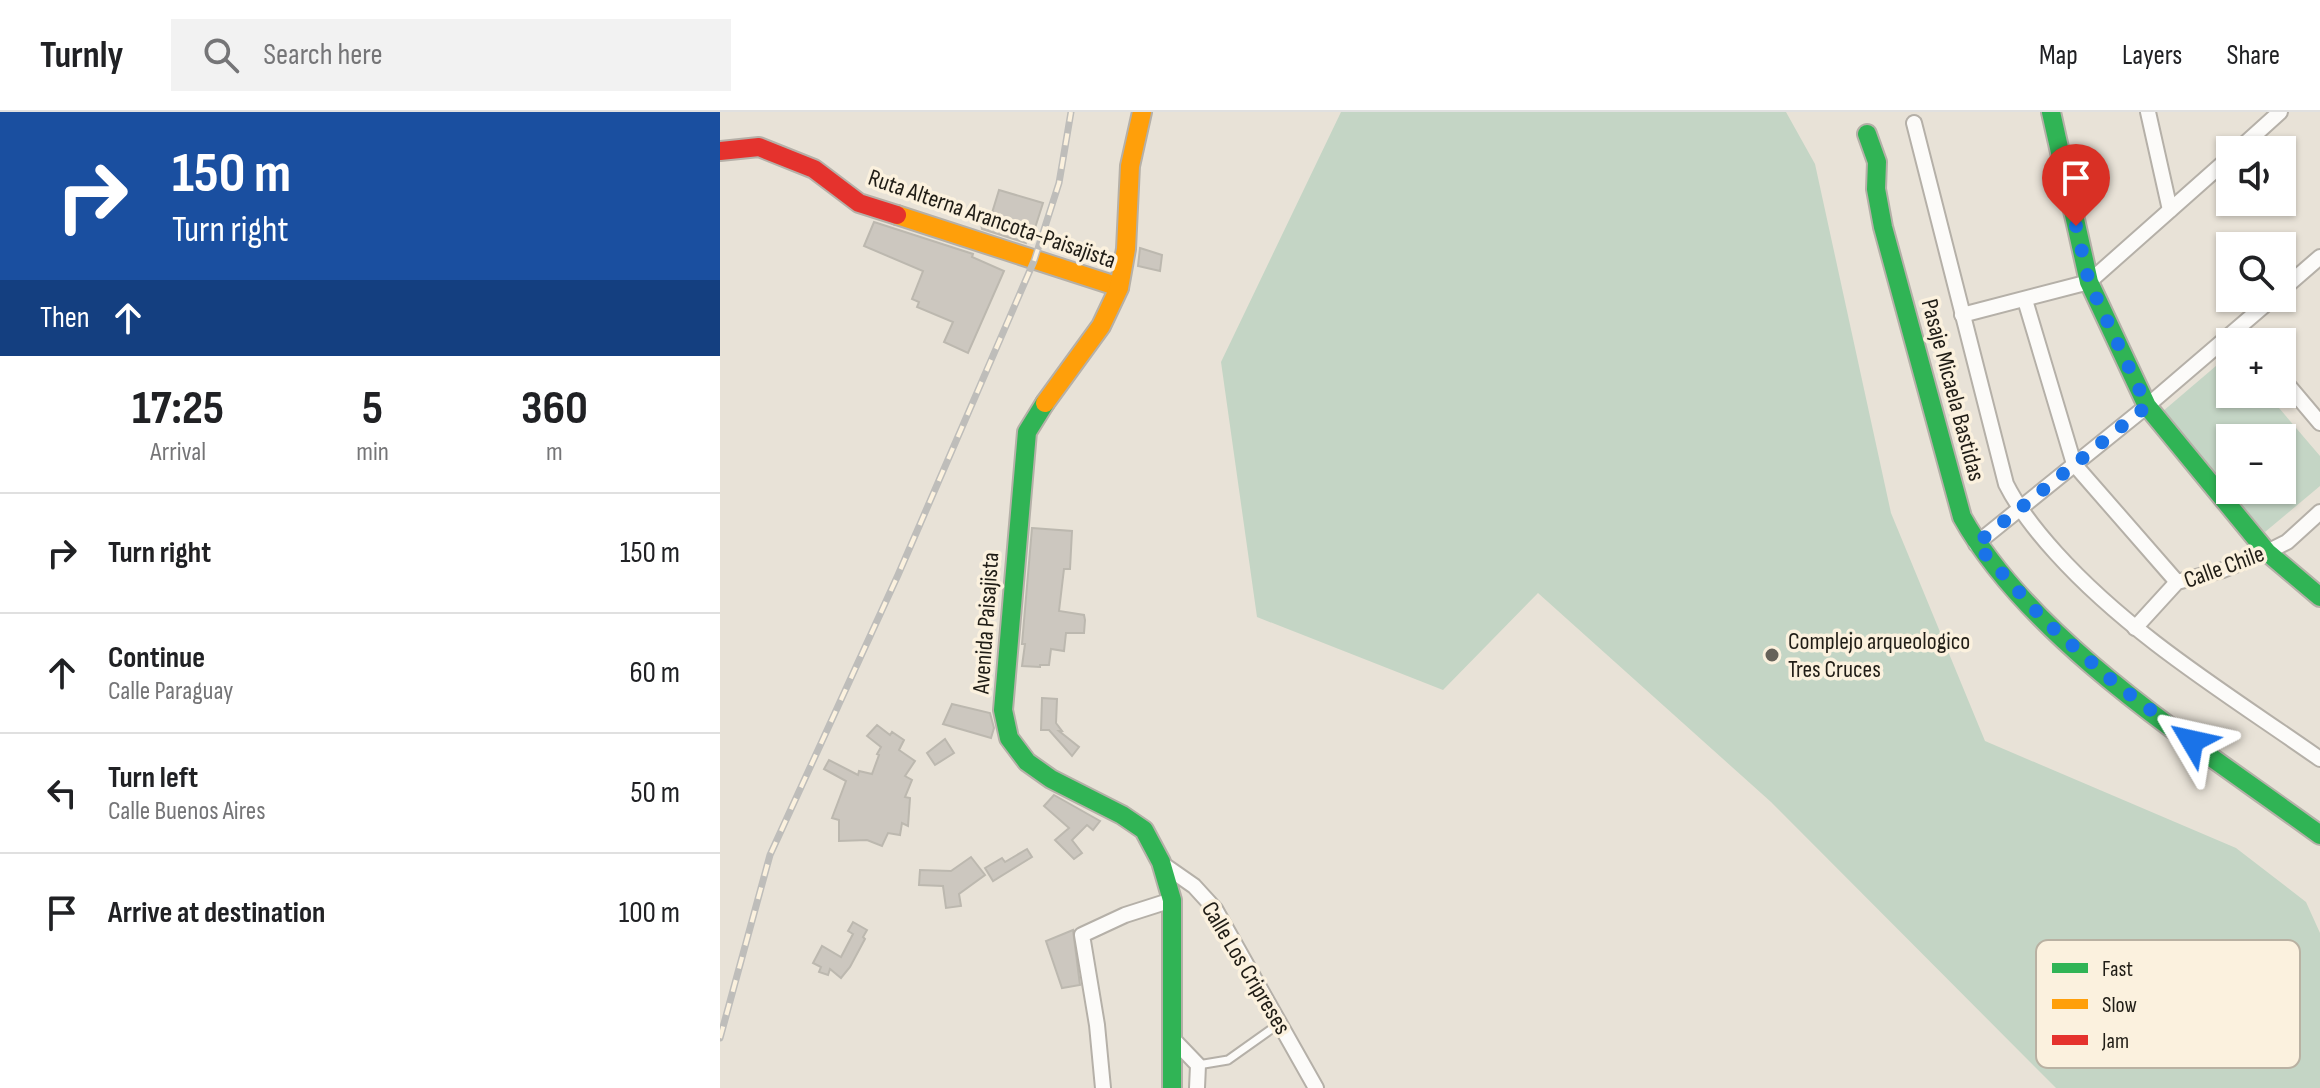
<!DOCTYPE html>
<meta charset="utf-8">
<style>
:root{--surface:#fff;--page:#f2f2f2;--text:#202124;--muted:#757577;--line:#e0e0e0}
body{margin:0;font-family:"Sofia Sans Condensed",sans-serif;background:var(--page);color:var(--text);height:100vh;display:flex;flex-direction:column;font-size:30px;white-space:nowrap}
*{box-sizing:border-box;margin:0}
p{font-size:26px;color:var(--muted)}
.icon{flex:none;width:44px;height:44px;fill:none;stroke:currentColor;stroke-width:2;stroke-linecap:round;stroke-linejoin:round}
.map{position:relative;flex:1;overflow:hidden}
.sheet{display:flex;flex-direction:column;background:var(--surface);width:720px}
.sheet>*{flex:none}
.banner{background:#1a4fa0;color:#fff;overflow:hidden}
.controls{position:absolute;left:1496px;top:24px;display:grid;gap:16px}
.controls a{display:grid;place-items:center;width:80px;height:80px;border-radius:0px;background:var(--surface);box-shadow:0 2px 6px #0004;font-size:40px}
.pin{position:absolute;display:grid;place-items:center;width:68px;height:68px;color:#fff;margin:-82px -34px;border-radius:50% 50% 50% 0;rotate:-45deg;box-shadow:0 0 8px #0007}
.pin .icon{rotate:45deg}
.me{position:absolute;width:88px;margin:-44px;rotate:306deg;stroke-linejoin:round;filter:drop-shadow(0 0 6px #0008)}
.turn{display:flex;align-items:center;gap:28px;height:168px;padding:0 40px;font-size:36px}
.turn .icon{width:104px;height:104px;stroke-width:2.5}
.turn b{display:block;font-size:56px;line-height:68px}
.then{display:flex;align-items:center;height:76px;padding:0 40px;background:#0003;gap:16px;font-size:30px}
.eta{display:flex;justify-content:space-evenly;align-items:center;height:136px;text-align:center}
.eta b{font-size:48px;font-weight:700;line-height:56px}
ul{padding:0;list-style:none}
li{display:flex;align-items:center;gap:24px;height:120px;padding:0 40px;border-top:2px solid var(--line)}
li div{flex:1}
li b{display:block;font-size:30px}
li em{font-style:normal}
header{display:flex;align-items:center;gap:48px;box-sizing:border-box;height:112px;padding:0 40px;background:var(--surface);border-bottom:2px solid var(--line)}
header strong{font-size:38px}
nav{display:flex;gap:44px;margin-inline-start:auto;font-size:28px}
.search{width:560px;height:72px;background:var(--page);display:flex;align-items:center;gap:20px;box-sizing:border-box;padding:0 28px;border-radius:0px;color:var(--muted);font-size:30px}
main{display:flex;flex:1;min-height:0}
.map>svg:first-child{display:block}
.green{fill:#c4d5c5;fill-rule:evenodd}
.building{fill:#ccc7bf;stroke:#bcb8af;stroke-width:2}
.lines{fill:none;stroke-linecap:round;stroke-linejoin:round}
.lane-casing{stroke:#b5b0a8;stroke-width:11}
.street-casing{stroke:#b5b0a8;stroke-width:18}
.fast-casing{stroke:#b5b0a8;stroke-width:22}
.slow-casing{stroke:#b5b0a8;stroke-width:22}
.jam-casing{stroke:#b5b0a8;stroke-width:22}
.lane{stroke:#fcfbf9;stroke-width:7}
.street{stroke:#fcfbf9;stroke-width:14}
.fast{stroke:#30b455;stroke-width:18}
.slow{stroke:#ff9f0a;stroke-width:18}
.jam{stroke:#e5322d;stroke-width:18}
.rail-casing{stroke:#bebdba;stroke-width:7}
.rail{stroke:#fbf1de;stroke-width:4;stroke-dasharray:12;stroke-linecap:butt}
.route{stroke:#1a73e8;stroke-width:14;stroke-dasharray:0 25.2}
.poi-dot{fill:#66625a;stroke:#fbf1de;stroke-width:3}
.labels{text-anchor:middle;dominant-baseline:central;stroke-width:7;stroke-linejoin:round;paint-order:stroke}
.street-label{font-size:24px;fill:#201d16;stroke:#fbf1de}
.poi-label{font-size:24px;fill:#201d16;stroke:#fbf1de;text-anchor:start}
.key{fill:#fbf1de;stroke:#b9b1a2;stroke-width:2}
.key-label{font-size:22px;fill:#201d16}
</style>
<header>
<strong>Turnly</strong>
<div class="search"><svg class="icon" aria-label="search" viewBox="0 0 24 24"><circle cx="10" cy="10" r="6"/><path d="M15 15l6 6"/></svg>Search here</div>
<nav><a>Map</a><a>Layers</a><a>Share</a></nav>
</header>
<main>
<section class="sheet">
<div class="banner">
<div class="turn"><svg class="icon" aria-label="right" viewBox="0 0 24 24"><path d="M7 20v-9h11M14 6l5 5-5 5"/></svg><div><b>150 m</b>Turn right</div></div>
<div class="then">Then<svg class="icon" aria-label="ahead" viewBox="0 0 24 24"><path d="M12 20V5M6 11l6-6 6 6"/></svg></div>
</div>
<div class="eta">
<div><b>17:25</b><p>Arrival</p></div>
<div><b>5</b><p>min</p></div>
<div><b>360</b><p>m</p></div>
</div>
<ul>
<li><svg class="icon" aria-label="right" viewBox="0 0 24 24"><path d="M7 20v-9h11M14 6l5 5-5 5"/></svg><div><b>Turn right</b></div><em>150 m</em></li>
<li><svg class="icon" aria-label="ahead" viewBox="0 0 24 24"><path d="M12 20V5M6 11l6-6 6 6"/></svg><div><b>Continue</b><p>Calle Paraguay</p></div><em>60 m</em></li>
<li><svg class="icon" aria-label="left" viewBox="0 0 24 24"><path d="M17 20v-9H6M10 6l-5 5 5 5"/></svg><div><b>Turn left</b><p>Calle Buenos Aires</p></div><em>50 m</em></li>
<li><svg class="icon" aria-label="arrive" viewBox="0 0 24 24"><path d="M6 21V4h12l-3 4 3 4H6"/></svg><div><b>Arrive at destination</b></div><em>100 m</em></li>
</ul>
</section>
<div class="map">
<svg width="1600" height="976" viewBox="0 0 1600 976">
<rect width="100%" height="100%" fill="#e8e2d7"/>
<g class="green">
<path d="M 621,0 L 1066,0 L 1095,52 L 1171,401 L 1265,629 L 1516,736 L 1586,790 L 1600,821 L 1600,976 L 1336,976 L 1051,690 L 818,481 L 723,578 L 537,505 L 501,250 Z"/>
<path d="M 1510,242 L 1510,282 L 1547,282 L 1600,344 L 1600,374 L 1545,420 L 1442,300 ZM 1510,326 L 1562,326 L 1562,378 L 1510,378 Z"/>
</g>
<g class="building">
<path d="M 279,78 L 323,91 L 315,116 L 312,115 L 306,131 L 262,117 L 261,112 L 268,114 Z"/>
<path d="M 154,110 L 253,142 L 252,145 L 284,159 L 248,241 L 224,230 L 233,210 L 197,195 L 199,190 L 192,187 L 203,159 L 144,134 Z"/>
<path d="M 420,136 L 442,143 L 440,159 L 418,154 Z"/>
<path d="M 312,416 L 352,419 L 350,457 L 344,457 L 339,499 L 364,503 L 365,508 L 364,521 L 346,521 L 344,539 L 331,537 L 329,553 L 320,553 L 320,555 L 302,554 L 305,532 L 302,532 Z"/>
<path d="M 322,586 L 337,587 L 336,611 L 342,619 L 339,619 L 359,635 L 352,644 L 329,618 L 321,618 Z"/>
<path d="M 232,592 L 270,601 L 274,616 L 271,626 L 223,612 Z"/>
<path d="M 157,613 L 170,623 L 172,620 L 184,628 L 179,638 L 195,649 L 185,664 L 192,668 L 185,685 L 190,686 L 188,714 L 182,711 L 180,723 L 168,721 L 162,734 L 147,728 L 119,729 L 119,708 L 112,706 L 126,669 L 104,657 L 109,648 L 138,663 L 139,659 L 152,662 L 159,643 L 157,642 L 161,635 L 147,624 Z"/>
<path d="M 225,627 L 234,641 L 215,653 L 207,641 Z"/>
<path d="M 334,683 L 380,709 L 373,718 L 367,713 L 352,728 L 362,741 L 354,747 L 335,728 L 349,716 L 324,694 Z"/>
<path d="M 307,737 L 312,745 L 273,769 L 265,756 L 282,746 L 285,750 Z"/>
<path d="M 251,745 L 265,763 L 239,782 L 241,794 L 226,796 L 223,774 L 199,773 L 200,758 L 231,759 Z"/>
<path d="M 133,810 L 147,818 L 143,825 L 145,827 L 130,855 L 121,866 L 110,857 L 108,863 L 99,860 L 101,855 L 93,851 L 102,834 L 121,845 L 133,822 L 128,819 Z"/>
<path d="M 353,818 L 360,873 L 342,876 L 326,829 Z"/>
</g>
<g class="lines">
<defs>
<path id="lane" d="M 478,953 L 508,948 L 560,911"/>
<g id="street">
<path d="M 1428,0 L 1450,98"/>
<path d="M 1194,11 L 1286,372 C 1299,398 1316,419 1336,441 C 1411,524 1509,583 1600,647"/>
<path d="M 1518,38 L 1560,0"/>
<path d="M 1562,178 L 1600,145"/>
<path d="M 1305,188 L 1354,352 L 1457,470"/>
<path d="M 1242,203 L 1369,170 L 1510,45"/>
<path d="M 1519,216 L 1531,230"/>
<path d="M 1562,266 L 1600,311"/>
<path d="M 1256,432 L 1427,294 L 1553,186"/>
<path d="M 1415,516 L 1457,470 L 1503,458 L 1547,440 L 1567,430 L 1600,400"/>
<path d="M 441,751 L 474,774 L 495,797 L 596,976"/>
<path d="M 452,926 L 478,953 L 477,976"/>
<path d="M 383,976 L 377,913 L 362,823 L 405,803 L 452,788"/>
</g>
<g id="fast">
<path d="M 1331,0 L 1369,170 L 1427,294 L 1547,440 L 1600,485"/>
<path d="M 1147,22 L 1157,50 L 1156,77 L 1163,115 L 1242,405 C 1313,532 1483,637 1600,723"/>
<path d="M 325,291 L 307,320 L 283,598 L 289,626 L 307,650 L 331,667 L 402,703 L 424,718 L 441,750 L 452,788 L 452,976"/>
</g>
<g id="slow">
<path d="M 177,103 L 399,175"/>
<path d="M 325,291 L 381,214 L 399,176 L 406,137 L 410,54 L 422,0"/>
</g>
<path id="jam" d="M 0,39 L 39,35 L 94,57 L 139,91 L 177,103"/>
</defs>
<use href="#lane" class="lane-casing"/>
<use href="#street" class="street-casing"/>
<use href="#fast" class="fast-casing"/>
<use href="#slow" class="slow-casing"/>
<use href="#jam" class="jam-casing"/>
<use href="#lane" class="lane"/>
<use href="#street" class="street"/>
<use href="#fast" class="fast"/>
<use href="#slow" class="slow"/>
<use href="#jam" class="jam"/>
<defs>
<path id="rail" d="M 0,926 L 50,743 L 178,463 L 314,149 L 339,71 L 351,0"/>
</defs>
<use href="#rail" class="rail-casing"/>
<use href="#rail" class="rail"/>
</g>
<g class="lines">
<path class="route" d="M 1356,114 L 1369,170 L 1427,294 L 1256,432 L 1326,510 L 1396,572 L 1472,629"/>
</g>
<circle class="poi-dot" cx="1052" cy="543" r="8"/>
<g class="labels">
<g class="street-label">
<text transform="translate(272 107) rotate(19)">Ruta Alterna Arancota-Paisajista</text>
<text transform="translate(1233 278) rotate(75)">Pasaje Micaela Bastidas</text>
<text transform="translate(1504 455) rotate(-20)">Calle Chile</text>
<text transform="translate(266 511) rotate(-86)">Avenida Paisajista</text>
<text transform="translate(526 856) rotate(59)">Calle Los Cripreses</text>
</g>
<g class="poi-label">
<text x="1068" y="529">Complejo arqueologico<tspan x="1068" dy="28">Tres Cruces</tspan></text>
</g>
</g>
<rect x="1316" y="828" width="264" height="128" rx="12" class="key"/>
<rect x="1332" y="851" width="36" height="10" fill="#30b455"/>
<rect x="1332" y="887" width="36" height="10" fill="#ff9f0a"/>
<rect x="1332" y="923" width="36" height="10" fill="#e5322d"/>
<g class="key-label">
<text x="1382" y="864">Fast</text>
<text x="1382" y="900">Slow</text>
<text x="1382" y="936">Jam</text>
</g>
</svg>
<div class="controls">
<a><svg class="icon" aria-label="sound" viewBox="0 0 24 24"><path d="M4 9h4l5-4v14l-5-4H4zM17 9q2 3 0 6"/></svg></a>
<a><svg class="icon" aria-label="search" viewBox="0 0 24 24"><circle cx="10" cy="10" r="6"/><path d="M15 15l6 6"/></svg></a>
<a>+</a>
<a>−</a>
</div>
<div class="pin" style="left:1356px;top:114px;background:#d93025"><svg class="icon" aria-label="arrive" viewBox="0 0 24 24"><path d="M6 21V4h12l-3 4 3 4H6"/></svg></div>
<svg class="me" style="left:1472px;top:629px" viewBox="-20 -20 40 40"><path d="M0-17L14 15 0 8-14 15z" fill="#1a73e8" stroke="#fff" stroke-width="4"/></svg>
</div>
</main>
